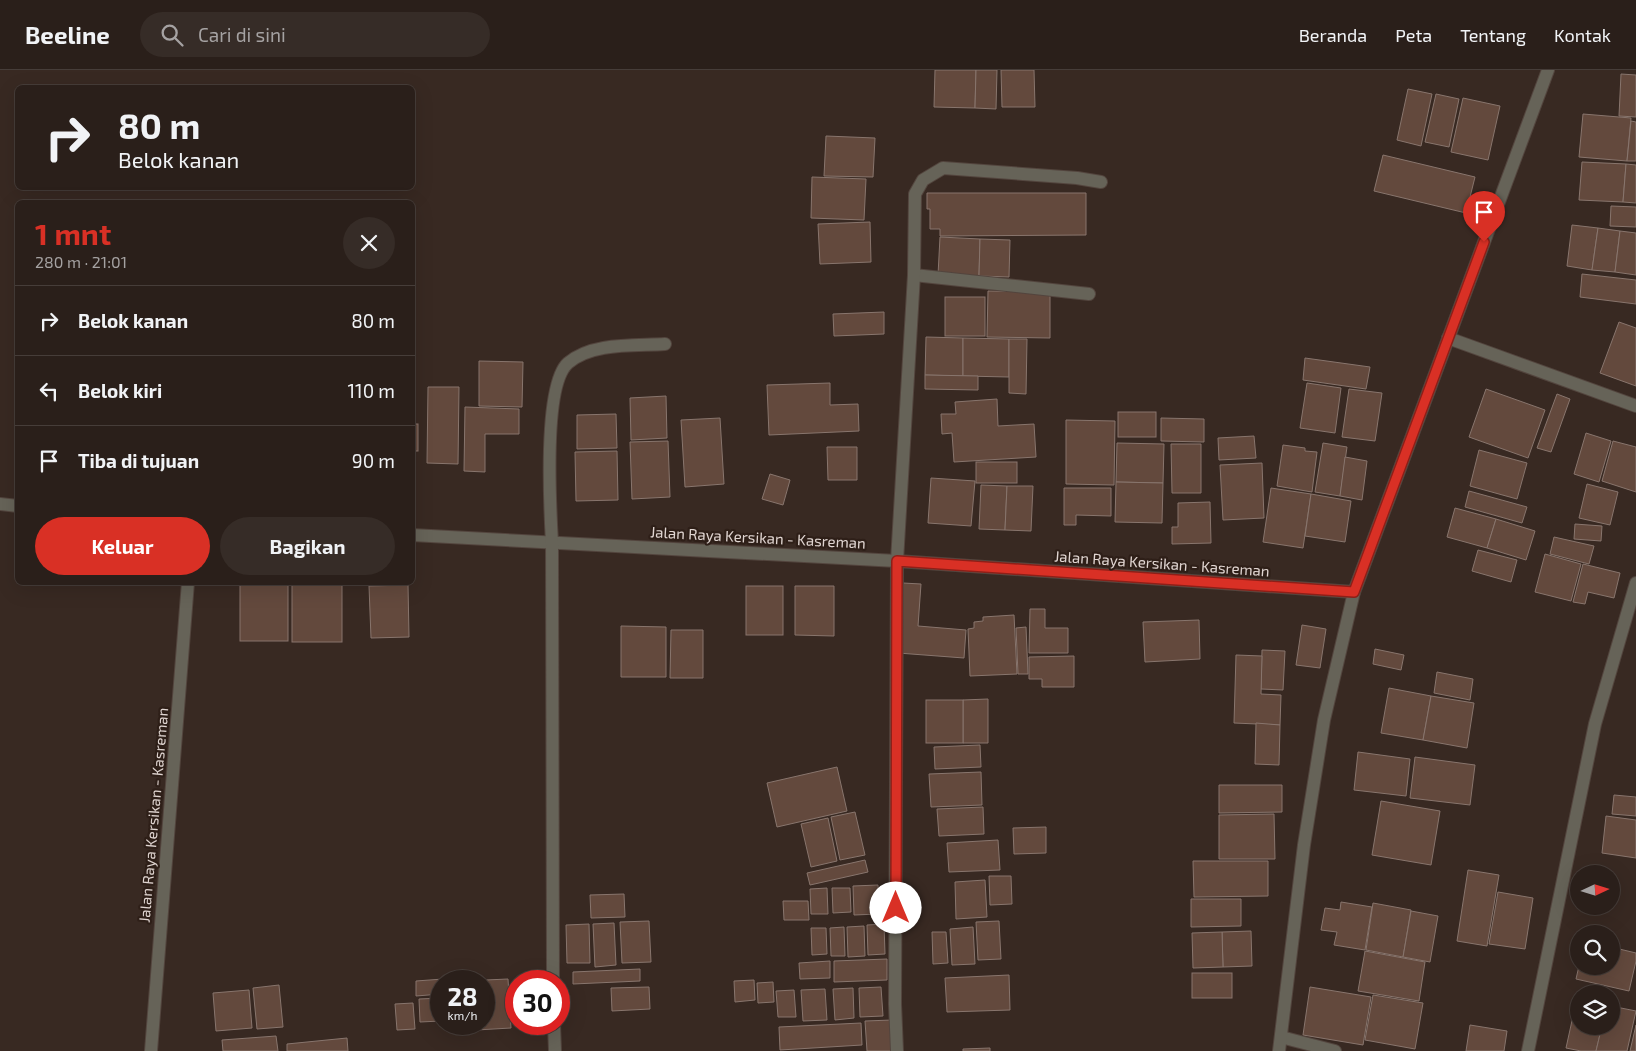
<!DOCTYPE html>
<html lang="id">
<meta charset="utf-8">
<style>
:root{--surface:#2a1f1a;--page:#362c27;--text:#f1f3f6;--muted:#a5a2a2;--line:#463d39;--accent:#d93025}
body{margin:0;font-family:"Exo 2",sans-serif;background:var(--page);color:var(--text);height:100vh;display:flex;flex-direction:column;font-size:19px;white-space:nowrap}
*{box-sizing:border-box;margin:0}
p{font-size:16px;color:var(--muted)}
.icon{flex:none;width:28px;height:28px;fill:none;stroke:currentColor;stroke-width:2;stroke-linecap:round;stroke-linejoin:round}
.map{position:relative;flex:1;overflow:hidden}
.details{position:absolute;left:15px;top:130px;width:400px;height:385px;display:flex;flex-direction:column;background:var(--surface);border-radius:8px;box-shadow:0 5px 20px #0002,0 0 0 1px var(--line)}
.details>*{flex:none}
.hud{position:absolute;left:15px;top:15px;width:400px;height:105px;border-radius:8px;box-shadow:0 5px 20px #0002,0 0 0 1px var(--line);background:#2a1f1a;color:var(--text);overflow:hidden}
.needle{width:32px;rotate:86deg}
.fabs{position:absolute;left:1570px;top:795px;display:grid;gap:10px}
.fabs a{display:grid;place-items:center;width:50px;height:50px;border-radius:50%;background:var(--surface);box-shadow:0 5px 20px #0002,0 0 0 1px var(--line);font-size:25px}
.speed{position:absolute;left:430px;top:900px;display:flex;gap:10px;font-size:25px;font-weight:700;text-align:center}
.speed>*{display:grid;place-content:center;width:65px;height:65px;border-radius:50%;background:var(--surface);box-shadow:0 5px 20px #0002,0 0 0 1px var(--line);line-height:1}
.speed small{font-size:12px;font-weight:400}
.speed .limit{border:8px solid #d22;background:#fff;color:#111}
.pin{position:absolute;display:grid;place-items:center;width:42px;height:42px;color:#fff;margin:-51px -21px;border-radius:50% 50% 50% 0;rotate:-45deg;box-shadow:0 0 5px #0007}
.pin .icon{rotate:45deg}
.me{position:absolute;width:55px;margin:-28px;rotate:0deg;stroke-linejoin:round;filter:drop-shadow(0 0 4px #0008)}
.turn{display:flex;align-items:center;gap:18px;height:105px;padding:0 20px;font-size:22px}
.turn .icon{width:65px;height:65px;stroke-width:2.5}
.turn b{display:block;font-size:35px;line-height:42px}
.round{display:grid;place-items:center;flex:none;width:52px;height:52px;border-radius:26px;background:var(--page)}
.overview{display:flex;align-items:center;justify-content:space-between;height:85px;padding:0 20px}
h1{font-size:30px;font-weight:700;line-height:38px;color:var(--accent)}
.button{display:flex;gap:10px;margin-top:auto;padding:10px 20px}
.button a{flex:1;height:58px;border-radius:30px;background:var(--accent);color:#fff;font-size:20px;font-weight:700;line-height:58px;text-align:center}
.button a+a{background:var(--page);color:var(--text)}
ul{padding:0;list-style:none}
li{display:flex;align-items:center;gap:15px;height:70px;padding:0 20px;border-top:1px solid var(--line)}
li div{flex:1}
li b{display:block;font-size:19px}
li em{font-style:normal}
header{display:flex;align-items:center;gap:30px;box-sizing:border-box;height:70px;padding:0 25px;background:var(--surface);border-bottom:1px solid var(--line)}
header strong{font-size:24px}
nav{display:flex;gap:28px;margin-inline-start:auto;font-size:18px}
.search{width:350px;height:45px;background:var(--page);display:flex;align-items:center;gap:12px;box-sizing:border-box;padding:0 18px;border-radius:28px;color:var(--muted);font-size:19px}
.map>svg:first-child{display:block}
.building{fill:#63493d;stroke:#88756d}
.lines{fill:none;stroke-linecap:round;stroke-linejoin:round}
.minor-casing{stroke:#53453e;stroke-width:14}
.minor{stroke:#666358;stroke-width:12}
.route-casing{stroke:#8d1f18;stroke-width:12}
.route{stroke:#d93025;stroke-width:9}
.labels{text-anchor:middle;dominant-baseline:central;stroke-width:4.5;stroke-linejoin:round;paint-order:stroke}
.street-label{font-size:15px;fill:#e0d5d1;stroke:#2e1f18}
</style>
<header>
<strong>Beeline</strong>
<div class="search"><svg class="icon" aria-label="search" viewBox="0 0 24 24"><circle cx="10" cy="10" r="6"/><path d="M15 15l6 6"/></svg>Cari di sini</div>
<nav><a>Beranda</a><a>Peta</a><a>Tentang</a><a>Kontak</a></nav>
</header>
<div class="map">
<svg width="1636" height="981" viewBox="0 0 1636 981">
<rect width="100%" height="100%" fill="#382922"/>
<g class="building">
<path d="M 935,0 L 976,0 L 975,38 L 934,37 Z"/>
<path d="M 976,0 L 997,0 L 996,39 L 975,38 Z"/>
<path d="M 1001,0 L 1034,0 L 1035,37 L 1002,37 Z"/>
<path d="M 1621,4 L 1636,5 L 1636,47 L 1619,46 Z"/>
<path d="M 1408,19 L 1432,24 L 1421,76 L 1397,70 Z"/>
<path d="M 1436,24 L 1459,29 L 1449,77 L 1425,72 Z"/>
<path d="M 1463,28 L 1500,36 L 1488,90 L 1451,82 Z"/>
<path d="M 1583,44 L 1631,48 L 1627,91 L 1579,87 Z"/>
<path d="M 1631,51 L 1636,52 L 1636,91 L 1627,91 Z"/>
<path d="M 826,66 L 875,68 L 873,107 L 824,106 Z"/>
<path d="M 1383,85 L 1475,107 L 1466,143 L 1374,121 Z"/>
<path d="M 1582,92 L 1626,94 L 1623,132 L 1579,130 Z"/>
<path d="M 1626,94 L 1636,95 L 1636,133 L 1623,132 Z"/>
<path d="M 812,107 L 866,109 L 864,150 L 811,148 Z"/>
<path d="M 927,123 L 1086,123 L 1086,165 L 940,166 L 940,159 L 930,159 L 930,139 L 927,139 Z"/>
<path d="M 1611,136 L 1636,137 L 1636,157 L 1610,156 Z"/>
<path d="M 870,152 L 871,192 L 820,194 L 818,154 Z"/>
<path d="M 1572,155 L 1598,158 L 1592,200 L 1567,196 Z"/>
<path d="M 1598,158 L 1620,161 L 1615,202 L 1592,200 Z"/>
<path d="M 1620,161 L 1636,163 L 1636,205 L 1615,202 Z"/>
<path d="M 940,167 L 980,169 L 979,206 L 938,205 Z"/>
<path d="M 980,169 L 1010,170 L 1009,207 L 979,206 Z"/>
<path d="M 1582,204 L 1636,210 L 1636,234 L 1580,227 Z"/>
<path d="M 988,221 L 1050,222 L 1050,268 L 987,267 Z"/>
<rect x="945" y="227" width="40" height="39"/>
<path d="M 884,242 L 884,264 L 834,266 L 833,244 Z"/>
<path d="M 1619,252 L 1636,258 L 1636,316 L 1600,303 Z"/>
<path d="M 926,267 L 963,268 L 963,306 L 925,305 Z"/>
<path d="M 963,268 L 1009,269 L 1009,307 L 963,306 Z"/>
<path d="M 1009,269 L 1027,269 L 1026,324 L 1009,323 Z"/>
<path d="M 1305,288 L 1370,297 L 1366,319 L 1303,310 Z"/>
<path d="M 479,291 L 523,292 L 522,337 L 479,336 Z"/>
<path d="M 925,305 L 978,306 L 978,320 L 925,319 Z"/>
<path d="M 830,313 L 830,335 L 858,334 L 859,361 L 769,365 L 767,315 Z"/>
<path d="M 1307,313 L 1341,318 L 1335,363 L 1300,358 Z"/>
<path d="M 428,317 L 459,317 L 458,394 L 427,393 Z"/>
<path d="M 1349,319 L 1382,323 L 1375,371 L 1342,367 Z"/>
<path d="M 1486,319 L 1545,340 L 1528,388 L 1469,367 Z"/>
<path d="M 1557,324 L 1570,329 L 1551,382 L 1537,378 Z"/>
<path d="M 666,326 L 667,368 L 631,370 L 630,328 Z"/>
<path d="M 997,329 L 998,356 L 1034,354 L 1036,387 L 954,392 L 952,363 L 942,364 L 941,344 L 956,344 L 955,332 Z"/>
<path d="M 465,337 L 519,339 L 519,364 L 485,364 L 485,402 L 464,401 Z"/>
<rect x="1118" y="342" width="38" height="25"/>
<path d="M 616,344 L 617,378 L 577,379 L 577,345 Z"/>
<path d="M 720,348 L 724,414 L 685,417 L 681,350 Z"/>
<path d="M 1161,348 L 1204,349 L 1204,372 L 1161,371 Z"/>
<path d="M 1066,350 L 1115,351 L 1114,415 L 1066,414 Z"/>
<rect x="412" y="354" width="6" height="27"/>
<path d="M 1586,363 L 1611,371 L 1599,412 L 1574,404 Z"/>
<path d="M 1254,366 L 1256,388 L 1219,390 L 1218,368 Z"/>
<path d="M 668,371 L 670,427 L 632,429 L 630,372 Z"/>
<path d="M 1613,371 L 1636,377 L 1636,422 L 1602,411 Z"/>
<path d="M 1117,373 L 1164,374 L 1163,413 L 1116,412 Z"/>
<path d="M 1323,373 L 1347,377 L 1340,426 L 1315,422 Z"/>
<path d="M 1171,374 L 1201,374 L 1201,423 L 1172,423 Z"/>
<path d="M 1283,375 L 1305,378 L 1305,381 L 1317,382 L 1312,422 L 1277,416 Z"/>
<path d="M 827,377 L 857,377 L 857,410 L 828,410 Z"/>
<path d="M 1479,380 L 1527,393 L 1517,429 L 1470,416 Z"/>
<path d="M 617,381 L 618,430 L 576,431 L 575,382 Z"/>
<path d="M 1345,387 L 1367,391 L 1362,430 L 1340,426 Z"/>
<rect x="976" y="392" width="41" height="21"/>
<path d="M 1262,393 L 1264,448 L 1223,450 L 1220,395 Z"/>
<path d="M 770,404 L 790,410 L 783,435 L 762,429 Z"/>
<path d="M 931,408 L 975,411 L 971,456 L 928,453 Z"/>
<path d="M 1116,412 L 1163,413 L 1162,453 L 1115,452 Z"/>
<path d="M 1587,414 L 1618,422 L 1610,455 L 1579,448 Z"/>
<path d="M 981,415 L 1007,416 L 1005,460 L 979,459 Z"/>
<path d="M 1007,416 L 1033,416 L 1031,461 L 1005,460 Z"/>
<path d="M 1064,418 L 1111,418 L 1111,446 L 1076,445 L 1076,455 L 1064,455 Z"/>
<path d="M 1271,418 L 1311,424 L 1303,478 L 1263,472 Z"/>
<path d="M 1469,421 L 1527,437 L 1522,453 L 1465,437 Z"/>
<path d="M 1311,424 L 1351,431 L 1345,472 L 1305,466 Z"/>
<path d="M 1210,432 L 1211,473 L 1172,474 L 1172,457 L 1178,457 L 1178,433 Z"/>
<path d="M 1455,438 L 1496,449 L 1487,478 L 1447,467 Z"/>
<path d="M 1496,449 L 1535,461 L 1526,490 L 1487,478 Z"/>
<path d="M 1575,454 L 1602,456 L 1601,471 L 1574,469 Z"/>
<path d="M 1554,467 L 1594,476 L 1589,494 L 1550,484 Z"/>
<path d="M 1478,480 L 1517,490 L 1511,512 L 1472,501 Z"/>
<path d="M 1545,484 L 1581,494 L 1571,531 L 1535,522 Z"/>
<path d="M 1583,494 L 1620,503 L 1614,528 L 1588,522 L 1585,534 L 1573,532 Z"/>
<rect x="240" y="512" width="48" height="59"/>
<rect x="292" y="512" width="50" height="60"/>
<path d="M 903,513 L 921,514 L 918,556 L 966,560 L 964,588 L 898,583 Z"/>
<path d="M 408,515 L 409,567 L 371,568 L 369,516 Z"/>
<rect x="746" y="516" width="37" height="49"/>
<path d="M 795,516 L 834,516 L 834,566 L 795,565 Z"/>
<path d="M 1030,539 L 1045,539 L 1045,558 L 1068,558 L 1068,583 L 1029,583 Z"/>
<path d="M 1014,545 L 1017,604 L 970,606 L 968,559 L 974,558 L 974,552 L 983,551 L 983,547 Z"/>
<path d="M 1199,550 L 1200,589 L 1145,592 L 1143,552 Z"/>
<path d="M 1302,555 L 1326,559 L 1320,598 L 1296,595 Z"/>
<path d="M 621,556 L 666,557 L 666,607 L 621,607 Z"/>
<path d="M 1026,557 L 1028,604 L 1018,604 L 1016,558 Z"/>
<path d="M 671,560 L 703,560 L 703,608 L 670,608 Z"/>
<path d="M 1375,579 L 1404,585 L 1401,600 L 1373,594 Z"/>
<path d="M 1262,580 L 1285,581 L 1283,620 L 1261,619 Z"/>
<path d="M 1236,585 L 1262,586 L 1261,624 L 1281,625 L 1280,655 L 1234,653 Z"/>
<path d="M 1074,586 L 1074,617 L 1042,617 L 1042,609 L 1029,609 L 1029,587 Z"/>
<path d="M 1437,602 L 1473,609 L 1470,630 L 1434,623 Z"/>
<path d="M 1389,618 L 1431,626 L 1423,670 L 1381,663 Z"/>
<path d="M 1431,626 L 1474,633 L 1467,678 L 1423,670 Z"/>
<path d="M 988,629 L 988,673 L 963,673 L 963,630 Z"/>
<rect x="926" y="630" width="37" height="43"/>
<path d="M 1256,653 L 1280,655 L 1279,695 L 1255,694 Z"/>
<path d="M 980,675 L 981,697 L 935,699 L 934,677 Z"/>
<path d="M 1358,682 L 1410,689 L 1406,726 L 1354,720 Z"/>
<path d="M 1415,687 L 1475,695 L 1470,735 L 1410,728 Z"/>
<path d="M 837,697 L 847,741 L 777,757 L 767,713 Z"/>
<path d="M 981,702 L 982,735 L 931,737 L 929,704 Z"/>
<path d="M 1219,715 L 1282,715 L 1282,742 L 1219,743 Z"/>
<path d="M 1614,725 L 1636,727 L 1636,746 L 1612,744 Z"/>
<path d="M 1381,731 L 1440,741 L 1431,795 L 1372,785 Z"/>
<path d="M 983,737 L 984,764 L 939,766 L 937,739 Z"/>
<path d="M 855,742 L 865,785 L 840,790 L 831,747 Z"/>
<path d="M 1274,744 L 1275,789 L 1219,789 L 1219,745 Z"/>
<path d="M 1606,746 L 1636,750 L 1636,788 L 1602,783 Z"/>
<path d="M 828,748 L 837,791 L 811,797 L 801,754 Z"/>
<path d="M 1046,757 L 1046,783 L 1014,784 L 1013,758 Z"/>
<path d="M 998,770 L 1000,800 L 949,802 L 947,773 Z"/>
<path d="M 865,790 L 868,802 L 810,815 L 807,803 Z"/>
<path d="M 1193,791 L 1268,791 L 1268,826 L 1194,827 Z"/>
<path d="M 1468,800 L 1499,805 L 1487,876 L 1457,871 Z"/>
<path d="M 989,806 L 1011,806 L 1012,834 L 990,835 Z"/>
<path d="M 985,810 L 987,847 L 956,849 L 955,812 Z"/>
<path d="M 878,815 L 879,844 L 854,845 L 853,816 Z"/>
<path d="M 827,818 L 828,844 L 811,844 L 810,819 Z"/>
<path d="M 832,818 L 850,818 L 851,842 L 833,843 Z"/>
<path d="M 1498,822 L 1533,828 L 1525,879 L 1489,874 Z"/>
<path d="M 624,824 L 625,847 L 591,848 L 590,825 Z"/>
<path d="M 1191,829 L 1241,829 L 1241,856 L 1191,857 Z"/>
<path d="M 783,831 L 808,831 L 809,850 L 784,850 Z"/>
<path d="M 1341,832 L 1372,837 L 1365,880 L 1334,875 L 1337,862 L 1321,860 L 1325,838 L 1340,840 Z"/>
<path d="M 1373,833 L 1411,840 L 1403,887 L 1366,880 Z"/>
<path d="M 1411,841 L 1438,846 L 1430,892 L 1403,887 Z"/>
<path d="M 649,851 L 651,892 L 622,893 L 620,852 Z"/>
<path d="M 999,851 L 1001,889 L 978,890 L 976,852 Z"/>
<path d="M 614,853 L 616,895 L 595,897 L 593,854 Z"/>
<path d="M 589,854 L 590,893 L 567,893 L 566,855 Z"/>
<path d="M 884,854 L 885,884 L 868,885 L 867,855 Z"/>
<path d="M 864,856 L 865,886 L 848,887 L 847,857 Z"/>
<path d="M 844,857 L 845,886 L 831,886 L 830,858 Z"/>
<path d="M 973,857 L 975,894 L 952,895 L 950,859 Z"/>
<path d="M 811,858 L 826,858 L 827,884 L 812,885 Z"/>
<path d="M 1251,861 L 1252,896 L 1223,897 L 1222,862 Z"/>
<path d="M 932,862 L 946,862 L 948,893 L 933,894 Z"/>
<path d="M 1222,862 L 1223,897 L 1193,898 L 1192,863 Z"/>
<path d="M 1611,877 L 1636,883 L 1636,891 L 1629,921 L 1576,909 L 1579,896 L 1611,896 Z"/>
<path d="M 1365,881 L 1425,892 L 1419,931 L 1358,921 Z"/>
<path d="M 887,889 L 887,910 L 834,912 L 834,891 Z"/>
<path d="M 830,891 L 830,908 L 800,909 L 799,893 Z"/>
<path d="M 640,899 L 640,911 L 573,914 L 573,902 Z"/>
<rect x="1192" y="903" width="40" height="25"/>
<path d="M 1009,905 L 1010,940 L 947,942 L 945,908 Z"/>
<path d="M 443,909 L 443,911 L 441,911 L 441,924 L 416,926 L 416,911 Z"/>
<path d="M 508,909 L 511,958 L 459,961 L 458,954 L 484,954 L 484,911 L 463,911 Z"/>
<path d="M 754,910 L 755,930 L 735,932 L 734,911 Z"/>
<path d="M 773,912 L 774,932 L 758,933 L 757,913 Z"/>
<path d="M 279,915 L 283,957 L 257,959 L 253,918 Z"/>
<path d="M 649,917 L 650,939 L 612,941 L 611,918 Z"/>
<path d="M 881,917 L 883,946 L 860,947 L 859,918 Z"/>
<path d="M 1310,917 L 1371,927 L 1363,975 L 1303,965 Z"/>
<path d="M 853,918 L 854,948 L 835,950 L 833,919 Z"/>
<path d="M 825,919 L 827,950 L 803,951 L 801,920 Z"/>
<path d="M 249,920 L 252,958 L 216,961 L 213,923 Z"/>
<path d="M 794,920 L 796,947 L 778,947 L 776,921 Z"/>
<path d="M 1373,925 L 1423,933 L 1415,979 L 1365,970 Z"/>
<path d="M 441,928 L 441,951 L 420,952 L 419,929 Z"/>
<path d="M 1577,928 L 1579,928 L 1579,956 L 1602,956 L 1596,981 L 1581,981 L 1566,978 Z"/>
<path d="M 413,933 L 415,959 L 397,960 L 395,934 Z"/>
<path d="M 1611,936 L 1636,941 L 1627,981 L 1596,981 L 1602,956 L 1611,956 Z"/>
<path d="M 892,950 L 894,981 L 867,981 L 865,951 Z"/>
<path d="M 861,953 L 862,975 L 780,980 L 779,957 Z"/>
<path d="M 1470,955 L 1507,961 L 1504,981 L 1466,981 Z"/>
<path d="M 1636,956 L 1636,981 L 1630,981 L 1636,955 Z"/>
<path d="M 276,966 L 278,981 L 223,981 L 222,970 Z"/>
<path d="M 347,968 L 348,981 L 287,981 L 287,974 Z"/>
<path d="M 990,978 L 990,981 L 963,981 L 963,979 Z"/>
</g>
<g class="lines">
<defs>
<g id="minor">
<path d="M 914,205 L 1089,224"/>
<path d="M 1448,268 L 1636,336"/>
<path d="M 0,434 L 18,436"/>
<path d="M 412,465 L 897,491 L 1354,522 L 1548,0"/>
<path d="M 553,911 L 552,473 C 550,438 543,315 568,293 C 592,272 635,276 665,274"/>
<path d="M 554,954 L 555,981"/>
<path d="M 1281,967 L 1335,981"/>
<path d="M 151,981 L 188,512"/>
<path d="M 897,981 L 895,934 L 897,491 L 914,205 L 915,124 L 923,110 L 943,98 L 1077,108 L 1101,112"/>
<path d="M 1279,981 L 1304,775 L 1324,650 L 1354,522"/>
<path d="M 1528,981 L 1595,654 L 1636,513"/>
</g>
</defs>
<use href="#minor" class="minor-casing"/>
<use href="#minor" class="minor"/>
</g>
<g class="lines">
<defs>
<path id="route" d="M 896,838 L 897,491 L 1354,522 L 1484,172"/>
</defs>
<use href="#route" class="route-casing"/>
<use href="#route" class="route"/>
</g>
<g class="labels">
<g class="street-label">
<text transform="translate(758 467) rotate(3)">Jalan Raya Kersikan - Kasreman</text>
<text transform="translate(1162 493) rotate(4)">Jalan Raya Kersikan - Kasreman</text>
<text transform="translate(153 745) rotate(-85)">Jalan Raya Kersikan - Kasreman</text>
</g>
</g>
</svg>
<div class="fabs">
<a><svg class="needle" viewBox="-14 -14 28 28"><path d="M0-13l5 13h-10z" fill="#e53935"/><path d="M0 13l5-13h-10z" fill="#a5a2a2"/></svg></a>
<a><svg class="icon" aria-label="search" viewBox="0 0 24 24"><circle cx="10" cy="10" r="6"/><path d="M15 15l6 6"/></svg></a>
<a><svg class="icon" aria-label="layers" viewBox="0 0 24 24"><path d="M12 4l9 5-9 5-9-5zM3 14l9 5 9-5"/></svg></a>
</div>
<div class="speed"><div>28<small>km/h</small></div><div class="limit">30</div></div>
<div class="pin" style="left:1484px;top:172px;background:#d93025"><svg class="icon" aria-label="arrive" viewBox="0 0 24 24"><path d="M6 21V4h12l-3 4 3 4H6"/></svg></div>
<svg class="me" style="left:896px;top:838px" viewBox="-20 -20 40 40"><circle r="19" fill="#fff"/><path d="M0-13L10 11 0 6-10 11z" fill="#d93025"/></svg>
<div class="hud">
<div class="turn"><svg class="icon" aria-label="right" viewBox="0 0 24 24"><path d="M7 20v-9h11M14 6l5 5-5 5"/></svg><div><b>80 m</b>Belok kanan</div></div>
</div>
<section class="details">
<div class="overview"><div><h1>1 mnt</h1><p>280 m · 21:01</p></div><a class="round"><svg class="icon" aria-label="close" viewBox="0 0 24 24"><path d="M6 6l12 12M18 6L6 18"/></svg></a></div>
<ul>
<li><svg class="icon" aria-label="right" viewBox="0 0 24 24"><path d="M7 20v-9h11M14 6l5 5-5 5"/></svg><div><b>Belok kanan</b></div><em>80 m</em></li>
<li><svg class="icon" aria-label="left" viewBox="0 0 24 24"><path d="M17 20v-9H6M10 6l-5 5 5 5"/></svg><div><b>Belok kiri</b></div><em>110 m</em></li>
<li><svg class="icon" aria-label="arrive" viewBox="0 0 24 24"><path d="M6 21V4h12l-3 4 3 4H6"/></svg><div><b>Tiba di tujuan</b></div><em>90 m</em></li>
</ul>
<div class="button"><a>Keluar</a><a>Bagikan</a></div>
</section>
</div>
